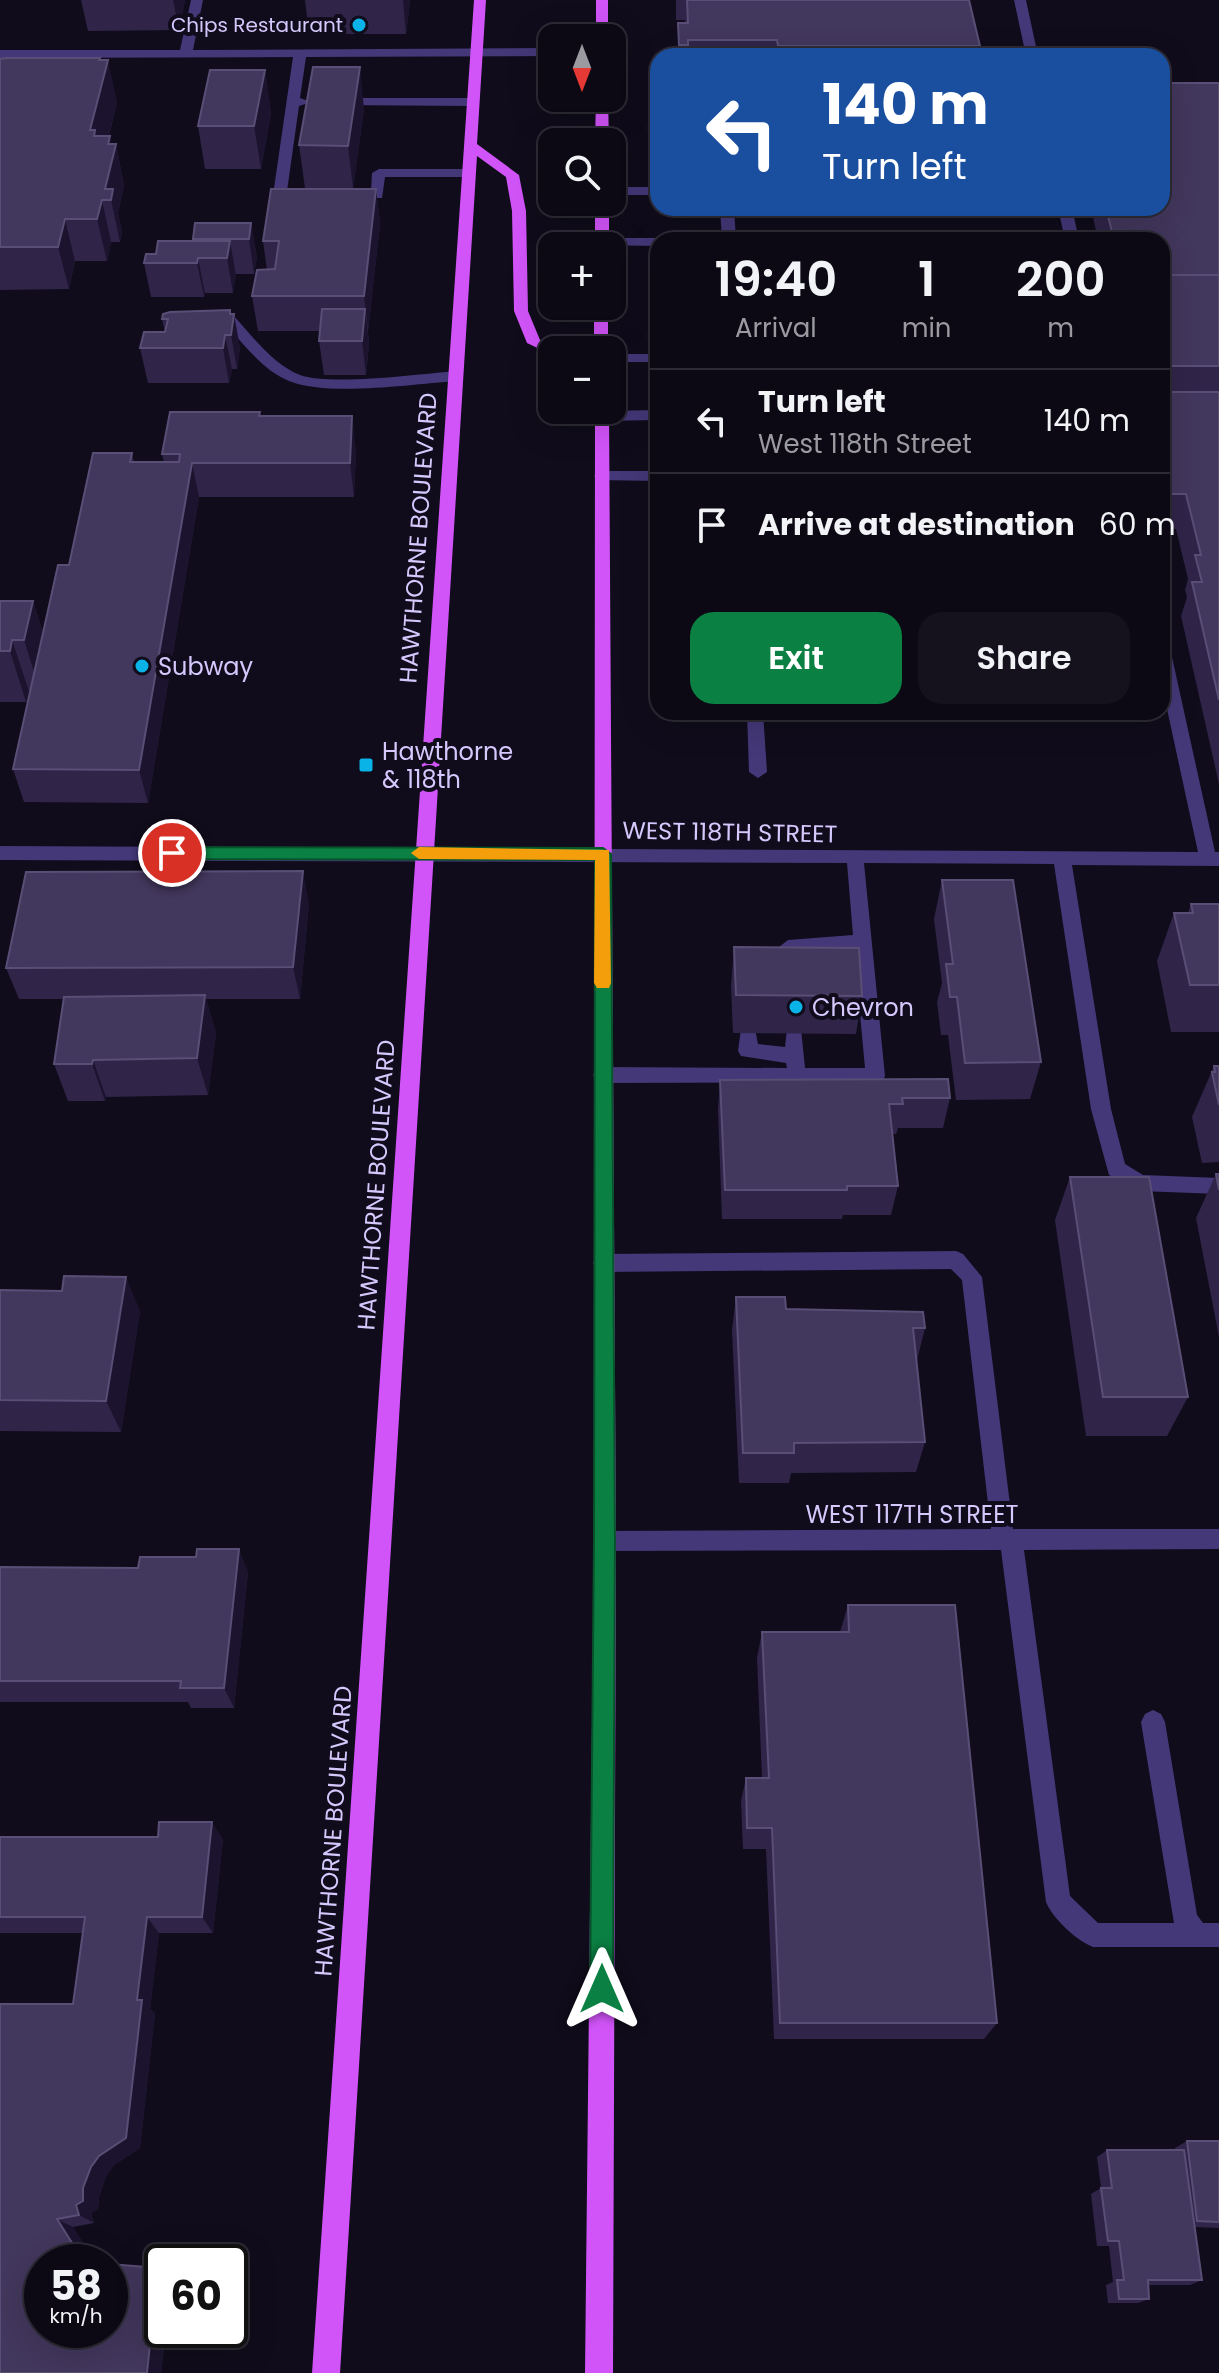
<!DOCTYPE html>
<meta charset="utf-8">
<style>
:root{--surface:#0c0914;--page:#15121d;--text:#f1f3f6;--muted:#9a9aa0;--line:#2c2a34;--accent:#0b8043}
body{margin:0;font-family:Poppins,sans-serif;background:var(--page);color:var(--text);height:100vh;display:flex;flex-direction:column;font-size:30px;white-space:nowrap}
*{box-sizing:border-box;margin:0}
p{font-size:26px;color:var(--muted)}
.icon{flex:none;width:44px;height:44px;fill:none;stroke:currentColor;stroke-width:2;stroke-linecap:round;stroke-linejoin:round}
.map{position:relative;flex:1;overflow:hidden}
.panel{position:absolute;left:650px;top:232px;width:520px;height:488px;display:flex;flex-direction:column;background:var(--surface);border-radius:24px;box-shadow:0 8px 32px #0002,0 0 0 2px var(--line)}
.panel>*{flex:none}
.banner{position:absolute;left:650px;top:48px;width:520px;height:168px;border-radius:24px;box-shadow:0 8px 32px #0002,0 0 0 2px var(--line);background:#1a4fa0;color:#fff;overflow:hidden}
.needle{width:52px;rotate:180deg}
.fabs{position:absolute;left:538px;top:24px;display:grid;gap:16px}
.fabs a{display:grid;place-items:center;width:88px;height:88px;border-radius:16px;background:var(--surface);box-shadow:0 8px 32px #0002,0 0 0 2px var(--line);font-size:40px}
.speed{position:absolute;left:24px;top:2244px;display:flex;gap:16px;font-size:40px;font-weight:700;text-align:center}
.speed>*{display:grid;place-content:center;width:104px;height:104px;border-radius:50%;background:var(--surface);box-shadow:0 8px 32px #0002,0 0 0 2px var(--line);line-height:1}
.speed small{font-size:20px;font-weight:400}
.speed .limit{border:4px solid #111;border-radius:12px;background:#fff;color:#111}
.pin{position:absolute;display:grid;place-items:center;width:68px;height:68px;color:#fff;margin:-34px;border:4px solid #fff;border-radius:50%;box-shadow:0 2px 8px #0007}
.me{position:absolute;width:88px;margin:-44px;rotate:0deg;stroke-linejoin:round;filter:drop-shadow(0 0 6px #0008)}
.turn{display:flex;align-items:center;gap:28px;height:168px;padding:0 40px;font-size:36px}
.turn .icon{width:104px;height:104px;stroke-width:2.5}
.turn b{display:block;font-size:56px;line-height:68px}
.eta{display:flex;justify-content:space-evenly;align-items:center;height:136px;text-align:center}
.eta b{font-size:48px;font-weight:600;line-height:56px}
.cta{display:flex;gap:16px;margin-top:auto;padding:16px 40px}
.cta a{flex:1;height:92px;border-radius:24px;background:var(--accent);color:#fff;font-size:32px;font-weight:600;line-height:92px;text-align:center}
.cta a+a{background:var(--page);color:var(--text)}
ul{padding:0;list-style:none}
li{display:flex;align-items:center;gap:24px;height:104px;padding:0 40px;border-top:2px solid var(--line)}
li div{flex:1}
li b{display:block;font-size:30px}
li em{font-style:normal}
.map>svg:first-child{display:block}
.lines{fill:none;stroke-linecap:round;stroke-linejoin:round}
.minor{fill:#443878;fill-rule:evenodd}
.major{fill:#d154f8;fill-rule:evenodd}
.wall{fill:#302549}
.shaded-wall{fill:#1c142e}
.building{fill:#42375c;stroke:#594e75;stroke-width:2}
.route{fill:#0b8043;stroke:#07532c;stroke-width:2}
.slow{fill:#f59e0b}
.poi-dot{fill:#0ab3e7;stroke:#100c1b;stroke-width:3}
.labels{text-anchor:middle;dominant-baseline:central;stroke-width:8;stroke-linejoin:round;paint-order:stroke}
.far-poi-label{font-size:20px;fill:#d5c8fd;stroke:#100c1b;text-anchor:end}
.street-label{font-size:24px;fill:#d5c8fd;stroke:#100c1b}
.poi-label{font-size:24px;fill:#d5c8fd;stroke:#100c1b;text-anchor:start}
</style>
<div class="map">
<svg width="1219" height="2373" viewBox="0 0 1219 2373">
<rect width="100%" height="100%" fill="#100c1b"/>
<g class="lines">
<g class="minor">
<path d="M 191,0 L 203,0 L 193,50 L 552,48 L 552,56 L 306,57 L 300,98 L 311,102 L 299,106 L 287,191 L 305,192 L 305,198 C 296,200 280,202 273,195 L 293,57 L 0,58 L 0,50 L 180,50 Z"/>
<path d="M 1014,0 L 1026,0 L 1038,56 L 1026,56 Z"/>
<path d="M 337,98 L 473,98 L 479,102 L 473,106 L 332,105 L 332,99 Z"/>
<path d="M 379,169 L 469,169 L 476,173 L 469,177 L 385,177 L 382,198 L 347,198 L 347,192 L 371,191 L 372,173 Z"/>
<rect x="612" y="187" width="46" height="8"/>
<path d="M 720,208 L 734,208 L 736,240 L 722,240 Z"/>
<path d="M 1058,208 L 1072,208 L 1079,240 L 1065,240 Z"/>
<path d="M 602,238 L 658,238 L 664,240 L 658,240 L 658,246 L 597,245 L 597,239 Z"/>
<path d="M 226,312 L 231,313 C 251,334 272,364 300,375 C 330,386 421,374 456,371 L 463,376 L 456,381 C 412,384 329,397 289,381 C 261,370 241,340 221,319 L 219,316 Z"/>
<rect x="612" y="354" width="46" height="8"/>
<path d="M 658,410 L 658,420 L 602,421 L 595,416 L 602,411 Z"/>
<path d="M 602,471 L 658,471 L 658,481 L 597,480 L 594,476 Z"/>
<path d="M 1162,642 L 1170,648 L 1215,852 L 1219,852 L 1219,866 L 1072,865 L 1111,1109 L 1125,1164 L 1143,1175 L 1219,1178 L 1219,1194 L 1140,1191 L 1109,1175 L 1091,1109 L 1054,864 L 864,863 L 885,1076 L 882,1082 L 603,1083 L 596,1081 L 593,1075 L 596,1069 L 603,1067 L 787,1068 L 786,1063 L 741,1056 L 738,1051 L 741,1029 L 755,1029 L 758,1044 L 785,1047 L 787,1029 L 801,1029 L 805,1068 L 865,1068 L 854,949 L 788,954 L 779,947 L 788,940 L 853,935 L 847,863 L 0,860 L 0,846 L 1198,852 L 1162,686 Z"/>
<path d="M 747,712 L 763,712 L 767,772 L 758,778 L 749,772 Z"/>
<path d="M 956,1251 L 963,1254 L 982,1277 L 1013,1529 L 1219,1529 L 1219,1549 L 1024,1550 L 1070,1896 L 1098,1923 L 1174,1923 L 1141,1722 L 1145,1714 L 1153,1710 L 1161,1714 L 1165,1722 L 1197,1915 L 1203,1923 L 1219,1923 L 1219,1947 L 1093,1947 C 1076,1940 1053,1919 1046,1902 L 1001,1550 L 605,1551 L 597,1548 L 594,1541 L 597,1534 L 605,1531 L 991,1529 L 962,1280 L 951,1269 L 603,1272 L 596,1269 L 593,1263 L 596,1257 L 603,1254 Z"/>
</g>
<g class="major">
<path d="M 474,0 L 486,0 L 477,144 L 519,175 L 526,211 L 528,311 L 540,340 L 559,350 L 552,350 L 552,355 L 527,343 L 514,311 L 512,211 L 506,177 L 477,156 L 340,2373 L 312,2373 Z"/>
<rect x="596" y="0" width="12" height="38"/>
<path d="M 596,98 L 608,98 L 609,142 L 595,142 Z"/>
<rect x="595" y="202" width="14" height="44"/>
<rect x="594" y="306" width="14" height="44"/>
<path d="M 595,410 L 609,410 L 616,1541 L 613,2373 L 585,2373 L 594,1541 Z"/>
</g>
</g>
<g class="wall">
<path d="M 81,0 L 185,0 L 179,30 L 88,31 Z"/>
<path d="M 305,0 L 410,0 L 406,34 L 309,34 Z"/>
<path d="M 676,0 L 969,0 L 980,46 L 978,56 L 678,56 L 678,23 L 685,23 L 685,20 L 676,20 Z"/>
<path d="M 0,59 L 100,60 L 117,102 L 109,136 L 111,144 L 116,144 L 124,186 L 118,213 L 122,232 L 120,242 L 111,242 L 107,261 L 75,261 L 69,289 L 0,290 Z"/>
<path d="M 265,70 L 271,113 L 261,169 L 205,169 L 198,126 Z"/>
<path d="M 1219,83 L 1219,784 L 1181,616 L 1187,597 L 1185,590 L 1188,579 L 1176,529 L 1162,529 L 1162,240 L 1098,240 L 1091,208 L 1162,208 Z"/>
<path d="M 364,109 L 353,188 L 305,188 L 299,145 Z"/>
<path d="M 376,189 L 380,224 L 368,331 L 369,344 L 366,375 L 324,375 L 319,341 L 320,331 L 258,331 L 252,296 L 267,270 L 263,241 Z"/>
<path d="M 251,223 L 257,258 L 254,274 L 235,274 L 233,293 L 205,293 L 204,297 L 151,297 L 144,263 L 193,241 L 193,239 Z"/>
<path d="M 231,314 L 240,348 L 237,369 L 232,369 L 229,383 L 148,383 L 140,348 L 165,332 L 162,319 Z"/>
<path d="M 260,412 L 260,416 L 356,451 L 354,497 L 199,497 L 148,803 L 24,802 L 13,769 L 30,691 L 29,691 L 26,702 L 0,702 L 0,601 L 33,601 L 43,633 L 69,565 L 132,453 L 134,462 L 164,462 L 162,454 Z"/>
<path d="M 942,880 L 1041,1062 L 1030,1099 L 956,1100 L 948,1035 L 941,1035 L 937,1002 L 942,983 L 934,919 Z"/>
<path d="M 309,903 L 300,999 L 206,999 L 216,1033 L 208,1095 L 106,1097 L 105,1101 L 68,1101 L 54,1064 L 63,999 L 19,999 L 6,968 Z"/>
<path d="M 1191,904 L 1219,904 L 1219,1032 L 1171,1032 L 1157,961 L 1174,913 L 1188,913 Z"/>
<path d="M 734,947 L 862,996 L 856,1034 L 733,1033 L 731,986 Z"/>
<path d="M 1214,1066 L 1219,1105 L 1219,1162 L 1202,1163 L 1192,1117 Z"/>
<path d="M 720,1080 L 950,1098 L 943,1128 L 898,1128 L 896,1134 L 892,1134 L 898,1186 L 891,1215 L 843,1215 L 842,1219 L 722,1219 L 718,1110 Z"/>
<path d="M 1216,1174 L 1219,1174 L 1219,1337 L 1196,1218 Z"/>
<path d="M 1070,1177 L 1188,1397 L 1167,1436 L 1086,1436 L 1055,1220 Z"/>
<path d="M 0,1290 L 140,1311 L 121,1432 L 0,1431 Z"/>
<path d="M 736,1297 L 786,1309 L 925,1328 L 917,1360 L 925,1442 L 916,1472 L 791,1473 L 789,1483 L 739,1483 L 732,1330 Z"/>
<path d="M 0,1567 L 248,1572 L 234,1708 L 191,1708 L 188,1702 L 0,1702 Z"/>
<path d="M 848,1605 L 997,2023 L 984,2039 L 774,2039 L 766,1849 L 743,1849 L 741,1801 L 746,1778 L 762,1778 L 757,1658 L 762,1632 L 840,1632 Z"/>
<path d="M 0,1837 L 223,1839 L 213,1933 L 159,1933 L 150,2009 L 155,2013 L 140,2148 L 114,2165 L 106,2176 L 99,2197 L 98,2209 L 91,2213 L 94,2223 L 73,2227 L 89,2253 L 162,2330 L 166,2330 L 161,2373 L 0,2373 L 73,2004 L 83,1933 L 0,1933 Z"/>
<path d="M 1187,2141 L 1219,2141 L 1219,2228 L 1195,2227 L 1202,2280 L 1190,2285 L 1148,2285 L 1149,2299 L 1138,2303 L 1108,2303 L 1106,2285 L 1113,2282 L 1109,2246 L 1097,2246 L 1091,2194 L 1101,2188 L 1097,2157 L 1107,2150 L 1175,2150 L 1175,2148 Z"/>
</g>
<g class="shaded-wall">
<path d="M 173,0 L 185,0 L 179,30 Z"/>
<path d="M 403,0 L 410,0 L 406,34 Z"/>
<path d="M 100,58 L 104,77 L 108,60 L 117,102 L 102,163 L 90,130 Z"/>
<path d="M 360,67 L 364,109 L 353,188 L 348,146 Z"/>
<path d="M 265,70 L 271,113 L 261,169 L 254,126 Z"/>
<path d="M 110,136 L 113,153 L 116,144 L 124,186 L 118,213 L 122,232 L 120,242 L 111,200 L 105,189 L 108,144 Z"/>
<path d="M 376,189 L 380,224 L 368,331 L 364,296 Z"/>
<path d="M 102,200 L 111,242 L 107,261 L 97,219 Z"/>
<path d="M 65,219 L 75,261 L 69,289 L 58,247 Z"/>
<path d="M 251,223 L 257,258 L 254,274 L 249,239 Z"/>
<path d="M 230,241 L 236,276 L 233,293 L 227,258 Z"/>
<path d="M 198,258 L 205,293 L 204,297 L 197,263 Z"/>
<path d="M 365,309 L 369,344 L 366,375 L 362,341 Z"/>
<path d="M 230,310 L 233,323 L 234,314 L 240,348 L 237,369 L 231,335 Z"/>
<path d="M 225,335 L 232,369 L 229,383 L 223,348 Z"/>
<path d="M 352,416 L 356,451 L 354,497 L 350,463 Z"/>
<path d="M 192,463 L 199,497 L 148,803 L 139,770 Z"/>
<path d="M 33,601 L 49,652 L 40,691 L 24,640 Z"/>
<path d="M 12,640 L 29,691 L 26,702 L 10,651 Z"/>
<path d="M 303,871 L 309,903 L 300,999 L 293,967 Z"/>
<path d="M 205,995 L 216,1033 L 208,1095 L 197,1058 Z"/>
<path d="M 93,1060 L 106,1097 L 105,1101 L 92,1064 Z"/>
<path d="M 126,1277 L 140,1311 L 121,1432 L 106,1401 Z"/>
<path d="M 239,1549 L 248,1572 L 234,1708 L 224,1688 Z"/>
<path d="M 212,1822 L 223,1839 L 213,1933 L 202,1917 Z"/>
<path d="M 147,1917 L 159,1933 L 150,2009 L 155,2013 L 140,2148 L 114,2165 L 106,2176 L 99,2197 L 98,2209 L 91,2213 L 94,2223 L 79,2215 L 76,2205 L 137,2000 Z"/>
<path d="M 57,2219 L 73,2227 L 89,2253 L 101,2262 L 89,2258 L 74,2246 Z"/>
<path d="M 158,2268 L 162,2270 L 162,2330 L 166,2330 L 161,2373 L 147,2373 Z"/>
</g>
<g class="building">
<path d="M 687,0 L 969,0 L 980,46 L 778,46 L 777,40 L 688,40 L 688,45 L 679,45 L 678,23 L 688,23 Z"/>
<path d="M 6,58 L 100,58 L 99,60 L 108,60 L 90,130 L 95,130 L 94,136 L 110,136 L 108,144 L 116,144 L 105,189 L 113,189 L 111,200 L 102,200 L 97,219 L 65,219 L 58,247 L 0,247 L 0,59 Z"/>
<path d="M 313,67 L 360,67 L 348,146 L 299,145 Z"/>
<path d="M 210,70 L 265,70 L 254,126 L 198,126 Z"/>
<path d="M 1162,83 L 1219,83 L 1219,275 L 1162,275 L 1162,240 L 1114,240 L 1106,208 L 1162,208 Z"/>
<path d="M 271,189 L 376,189 L 364,296 L 252,296 L 257,270 L 275,269 L 279,241 L 263,241 Z"/>
<path d="M 195,223 L 251,223 L 249,239 L 193,239 Z"/>
<path d="M 158,241 L 230,241 L 227,258 L 198,258 L 197,263 L 144,263 L 146,254 L 156,254 Z"/>
<path d="M 1162,275 L 1219,275 L 1219,366 L 1166,366 L 1162,352 Z"/>
<path d="M 322,309 L 365,309 L 362,341 L 319,341 Z"/>
<path d="M 230,310 L 230,314 L 234,314 L 231,335 L 225,335 L 223,348 L 140,348 L 144,332 L 165,332 L 168,319 L 162,319 L 163,314 L 170,312 Z"/>
<path d="M 1162,392 L 1219,392 L 1219,700 L 1192,582 L 1202,582 L 1195,555 L 1201,555 L 1186,494 L 1164,494 L 1162,486 Z"/>
<path d="M 170,412 L 260,412 L 259,416 L 352,416 L 350,463 L 192,463 L 139,770 L 13,769 L 58,565 L 69,565 L 93,453 L 132,453 L 130,462 L 179,462 L 180,454 L 162,454 Z"/>
<path d="M 0,601 L 33,601 L 24,640 L 12,640 L 10,651 L 0,651 Z"/>
<path d="M 303,871 L 293,967 L 6,968 L 26,872 Z"/>
<path d="M 942,880 L 1013,880 L 1041,1062 L 965,1063 L 957,997 L 950,997 L 946,964 L 953,964 Z"/>
<path d="M 1191,904 L 1219,904 L 1219,985 L 1190,985 L 1174,913 L 1193,913 Z"/>
<path d="M 734,947 L 859,948 L 862,996 L 736,995 Z"/>
<path d="M 205,995 L 197,1058 L 93,1060 L 92,1064 L 54,1064 L 64,997 Z"/>
<path d="M 1214,1066 L 1219,1066 L 1219,1105 L 1212,1072 L 1215,1072 Z"/>
<path d="M 948,1079 L 950,1098 L 902,1098 L 903,1104 L 889,1104 L 898,1186 L 847,1186 L 847,1190 L 725,1190 L 720,1080 Z"/>
<path d="M 1216,1174 L 1219,1174 L 1219,1190 Z"/>
<path d="M 1070,1177 L 1149,1177 L 1188,1397 L 1103,1397 Z"/>
<path d="M 64,1276 L 126,1277 L 106,1401 L 0,1400 L 0,1290 L 62,1291 Z"/>
<path d="M 736,1297 L 785,1297 L 786,1309 L 923,1312 L 925,1328 L 913,1328 L 925,1442 L 794,1443 L 794,1453 L 743,1453 Z"/>
<path d="M 197,1549 L 239,1549 L 224,1688 L 180,1688 L 181,1681 L 0,1681 L 0,1567 L 138,1568 L 140,1557 L 196,1557 Z"/>
<path d="M 848,1605 L 955,1605 L 997,2023 L 780,2023 L 772,1828 L 747,1828 L 746,1778 L 769,1778 L 762,1632 L 849,1632 Z"/>
<path d="M 159,1822 L 212,1822 L 202,1917 L 147,1917 L 137,2000 L 142,2000 L 126,2138 L 99,2156 L 91,2167 L 83,2188 L 83,2201 L 76,2205 L 79,2215 L 57,2219 L 74,2246 L 89,2258 L 100,2262 L 42,2262 L 42,2330 L 110,2330 L 110,2264 L 158,2268 L 147,2373 L 0,2373 L 0,2004 L 73,2004 L 85,1917 L 0,1917 L 0,1837 L 158,1837 Z"/>
<path d="M 1187,2141 L 1219,2141 L 1219,2222 L 1197,2221 Z"/>
<path d="M 1107,2150 L 1184,2150 L 1202,2280 L 1148,2280 L 1149,2299 L 1119,2299 L 1117,2280 L 1124,2280 L 1119,2241 L 1108,2241 L 1101,2188 L 1112,2188 Z"/>
</g>
<path class="route" d="M 172,847 L 603,848 L 611,854 L 615,1541 L 613,1989 L 610,1997 L 602,2001 L 593,1997 L 590,1989 L 594,1541 L 595,860 L 172,859 L 164,853 Z"/>
<path class="slow" d="M 419,847 L 609,850 L 611,983 L 609,988 L 597,988 L 594,983 L 595,860 L 419,859 L 411,853 Z"/>
<g class="poi-dot">
<circle cx="359" cy="25" r="8"/>
<circle cx="142" cy="666" r="8"/>
<rect x="358" y="757" width="16" height="16" rx="4"/>
<circle cx="796" cy="1007" r="8"/>
</g>
<g class="labels">
<g class="far-poi-label">
<text x="343" y="25">Chips Restaurant</text>
</g>
<g class="street-label">
<text transform="translate(418 538) rotate(-86)">HAWTHORNE BOULEVARD</text>
<text transform="translate(730 832) rotate(1)">WEST 118TH STREET</text>
<text transform="translate(376 1185) rotate(-86)">HAWTHORNE BOULEVARD</text>
<text x="912" y="1514">WEST 117TH STREET</text>
<text transform="translate(333 1831) rotate(-86)">HAWTHORNE BOULEVARD</text>
</g>
<g class="poi-label">
<text x="158" y="666">Subway</text>
<text x="382" y="751">Hawthorne<tspan x="382" dy="28">&amp; 118th</tspan></text>
<text x="812" y="1007">Chevron</text>
</g>
</g>
</svg>
<div class="fabs">
<a><svg class="needle" viewBox="-14 -14 28 28"><path d="M0-13l5 13h-10z" fill="#e53935"/><path d="M0 13l5-13h-10z" fill="#9a9aa0"/></svg></a>
<a><svg class="icon" aria-label="search" viewBox="0 0 24 24"><circle cx="10" cy="10" r="6"/><path d="M15 15l6 6"/></svg></a>
<a>+</a>
<a>−</a>
</div>
<div class="speed"><div>58<small>km/h</small></div><div class="limit">60</div></div>
<div class="pin" style="left:172px;top:853px;background:#d93025"><svg class="icon" aria-label="arrive" viewBox="0 0 24 24"><path d="M6 21V4h12l-3 4 3 4H6"/></svg></div>
<svg class="me" style="left:602px;top:1989px" viewBox="-20 -20 40 40"><path d="M0-17L14 15 0 8-14 15z" fill="#0b8043" stroke="#fff" stroke-width="4"/></svg>
<div class="banner">
<div class="turn"><svg class="icon" aria-label="left" viewBox="0 0 24 24"><path d="M17 20v-9H6M10 6l-5 5 5 5"/></svg><div><b>140 m</b>Turn left</div></div>
</div>
<section class="panel">
<div class="eta">
<div><b>19:40</b><p>Arrival</p></div>
<div><b>1</b><p>min</p></div>
<div><b>200</b><p>m</p></div>
</div>
<ul>
<li><svg class="icon" aria-label="left" viewBox="0 0 24 24"><path d="M17 20v-9H6M10 6l-5 5 5 5"/></svg><div><b>Turn left</b><p>West 118th Street</p></div><em>140 m</em></li>
<li><svg class="icon" aria-label="arrive" viewBox="0 0 24 24"><path d="M6 21V4h12l-3 4 3 4H6"/></svg><div><b>Arrive at destination</b></div><em>60 m</em></li>
</ul>
<div class="cta"><a>Exit</a><a>Share</a></div>
</section>
</div>
